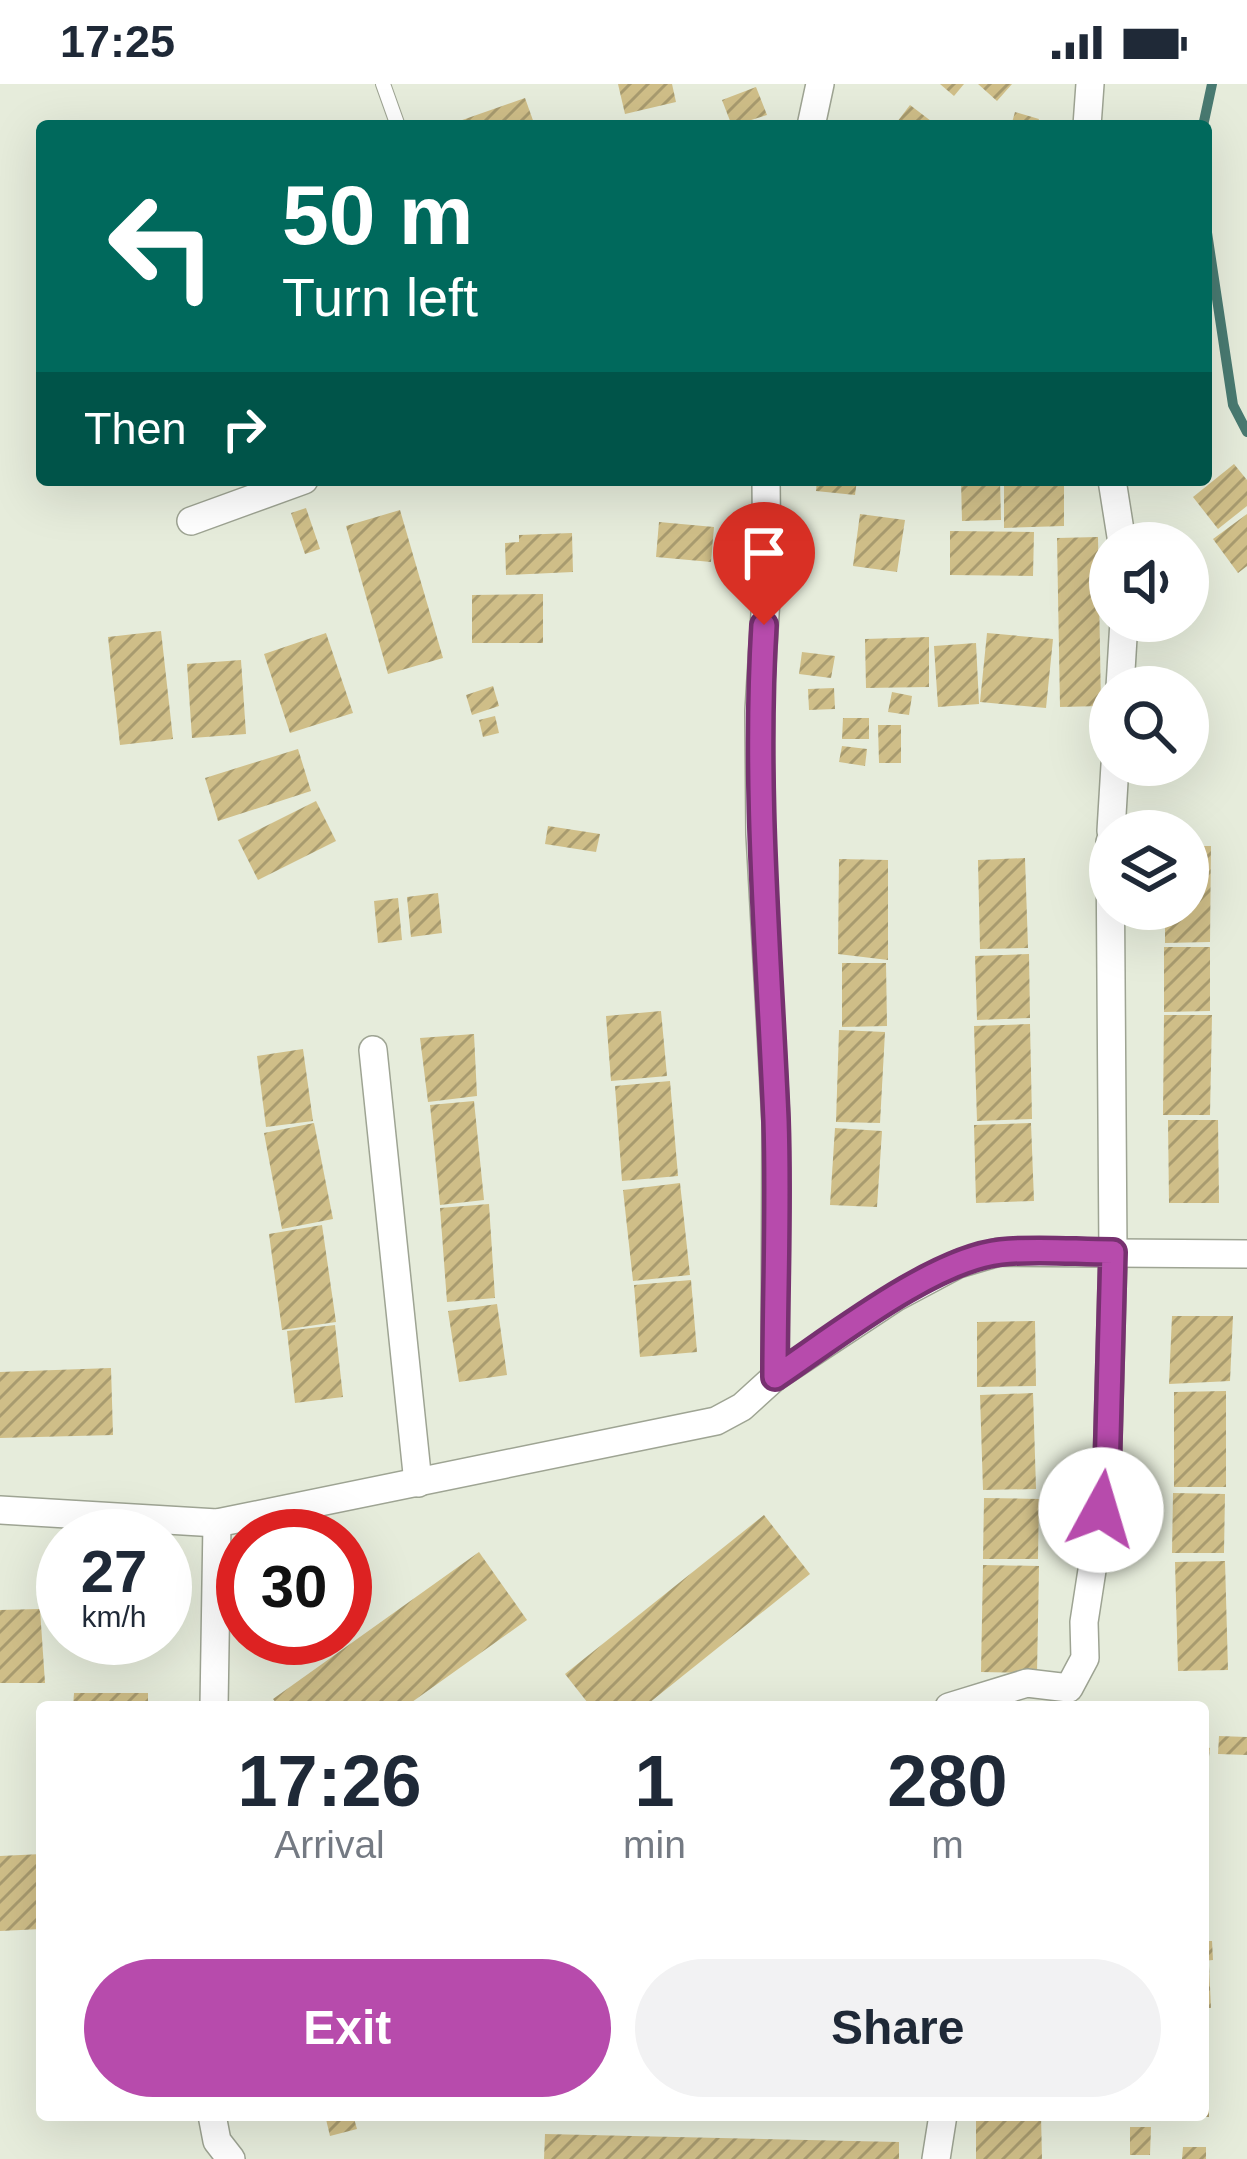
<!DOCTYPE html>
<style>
:root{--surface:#fff;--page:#f2f2f3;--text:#1f2937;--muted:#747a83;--accent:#b74bac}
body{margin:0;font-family:Arial,sans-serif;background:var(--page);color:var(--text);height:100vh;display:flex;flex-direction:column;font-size:45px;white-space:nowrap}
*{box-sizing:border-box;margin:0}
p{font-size:39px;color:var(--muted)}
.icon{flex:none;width:66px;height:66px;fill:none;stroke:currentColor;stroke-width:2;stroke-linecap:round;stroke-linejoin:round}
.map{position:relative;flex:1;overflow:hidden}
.side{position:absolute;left:36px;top:1617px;width:1173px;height:420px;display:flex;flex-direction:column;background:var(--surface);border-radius:12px;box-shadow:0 12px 48px #0002}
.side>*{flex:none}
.banner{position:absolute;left:36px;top:36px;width:1176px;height:366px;border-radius:12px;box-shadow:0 12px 48px #0002;background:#00695c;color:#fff;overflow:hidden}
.tools{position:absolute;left:1089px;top:438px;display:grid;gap:24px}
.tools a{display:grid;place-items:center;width:120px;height:120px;border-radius:50%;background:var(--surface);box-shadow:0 12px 48px #0002;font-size:60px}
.speed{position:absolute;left:36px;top:1425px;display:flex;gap:24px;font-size:60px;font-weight:700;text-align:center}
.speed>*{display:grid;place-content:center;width:156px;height:156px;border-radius:50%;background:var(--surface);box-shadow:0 12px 48px #0002;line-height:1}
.speed small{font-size:30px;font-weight:400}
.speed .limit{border:18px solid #d22;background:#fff;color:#111}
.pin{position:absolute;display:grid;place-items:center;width:102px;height:102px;color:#fff;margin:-123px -51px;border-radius:50% 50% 50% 0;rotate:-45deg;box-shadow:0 0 12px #0007}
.pin .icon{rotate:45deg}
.me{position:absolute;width:132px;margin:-66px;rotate:6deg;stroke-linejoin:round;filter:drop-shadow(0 0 9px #0008)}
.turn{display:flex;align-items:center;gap:42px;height:252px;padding:0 48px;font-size:54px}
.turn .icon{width:156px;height:156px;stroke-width:2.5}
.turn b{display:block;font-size:84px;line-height:102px}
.then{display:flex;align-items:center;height:114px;padding:0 48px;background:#0003;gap:24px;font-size:45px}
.eta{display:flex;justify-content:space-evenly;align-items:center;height:204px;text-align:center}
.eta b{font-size:72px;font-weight:700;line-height:84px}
.button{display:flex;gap:24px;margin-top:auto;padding:24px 48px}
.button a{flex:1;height:138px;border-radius:72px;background:var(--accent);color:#fff;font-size:48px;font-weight:700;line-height:138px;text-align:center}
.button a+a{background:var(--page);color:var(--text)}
.status{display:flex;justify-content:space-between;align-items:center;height:84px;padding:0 60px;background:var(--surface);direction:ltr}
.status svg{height:33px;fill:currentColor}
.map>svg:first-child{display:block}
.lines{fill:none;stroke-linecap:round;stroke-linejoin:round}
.stream{stroke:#497a71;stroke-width:10}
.building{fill:url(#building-hatch)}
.service-casing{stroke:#9ea493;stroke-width:16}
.minor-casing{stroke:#9ea493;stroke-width:30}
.service{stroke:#fff;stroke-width:14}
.minor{stroke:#fff;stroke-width:27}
.route-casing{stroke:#773170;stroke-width:30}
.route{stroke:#b74bac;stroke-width:21}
</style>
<div class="status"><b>17:25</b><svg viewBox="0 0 49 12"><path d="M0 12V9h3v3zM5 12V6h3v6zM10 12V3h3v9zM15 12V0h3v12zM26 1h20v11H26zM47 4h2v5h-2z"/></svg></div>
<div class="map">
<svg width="1247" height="2075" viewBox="0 0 1247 2075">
<defs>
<pattern id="building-hatch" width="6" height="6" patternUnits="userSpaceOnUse" patternTransform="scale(3)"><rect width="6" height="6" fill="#cfbe88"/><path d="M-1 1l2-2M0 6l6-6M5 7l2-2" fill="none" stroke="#a89b6f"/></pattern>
</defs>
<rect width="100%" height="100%" fill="#e6ecdb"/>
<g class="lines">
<g class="stream">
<path d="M 1203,42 L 1212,0"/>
<path d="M 1206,142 L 1233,321 L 1247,348"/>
</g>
</g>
<g class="building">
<path d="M 618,0 L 672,0 L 676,18 L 625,30 Z"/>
<path d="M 940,0 L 964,0 L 954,12 Z"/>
<path d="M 978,0 L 1012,0 L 997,17 Z"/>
<path d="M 756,3 L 767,31 L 732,42 L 722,16 Z"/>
<path d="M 525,14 L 535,42 L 449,42 L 448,41 Z"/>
<path d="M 910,21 L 931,37 L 927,42 L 894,42 Z"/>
<path d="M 1015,28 L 1039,35 L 1037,42 L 1011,42 Z"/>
<path d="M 1234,380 L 1247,396 L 1247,422 L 1218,445 L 1193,413 Z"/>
<path d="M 817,396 L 857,396 L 855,411 L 816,407 Z"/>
<path d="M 961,396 L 1000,396 L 1001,436 L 962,437 Z"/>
<path d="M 1004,396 L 1064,396 L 1064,442 L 1004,444 Z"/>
<path d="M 306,424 L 320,465 L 305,470 L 291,429 Z"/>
<path d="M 400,426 L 443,574 L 388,590 L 346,442 Z"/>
<path d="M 860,430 L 905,436 L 897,488 L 853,482 Z"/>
<path d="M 1247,430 L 1247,482 L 1238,489 L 1213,455 Z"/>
<path d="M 659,438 L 714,443 L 711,478 L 656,473 Z"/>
<path d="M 950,447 L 1034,448 L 1033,492 L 950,491 Z"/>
<path d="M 572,449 L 573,488 L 506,491 L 505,459 L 519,458 L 519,451 Z"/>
<path d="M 1098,453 L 1101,622 L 1060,623 L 1057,454 Z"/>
<path d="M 543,510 L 543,559 L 472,559 L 472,511 Z"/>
<path d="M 161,547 L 173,655 L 120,661 L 108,553 Z"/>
<path d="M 326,549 L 353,629 L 290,649 L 264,570 Z"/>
<path d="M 987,549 L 1053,555 L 1046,624 L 980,618 Z"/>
<path d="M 929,553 L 929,603 L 866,604 L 865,555 Z"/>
<path d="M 976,559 L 979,620 L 938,623 L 934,562 Z"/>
<path d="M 802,568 L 835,572 L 831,594 L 799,590 Z"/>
<path d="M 241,576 L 246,650 L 192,654 L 187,580 Z"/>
<path d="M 493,602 L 499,622 L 472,631 L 466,611 Z"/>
<path d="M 834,604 L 835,625 L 809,626 L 808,605 Z"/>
<path d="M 892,608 L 912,612 L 909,631 L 888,628 Z"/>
<path d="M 495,632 L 499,649 L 483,653 L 479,636 Z"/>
<path d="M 843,634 L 869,634 L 869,655 L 842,655 Z"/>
<path d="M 878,641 L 901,641 L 901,679 L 879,679 Z"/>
<path d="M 842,662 L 867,665 L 865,682 L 839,678 Z"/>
<path d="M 298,665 L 311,707 L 218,737 L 205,694 Z"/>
<path d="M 316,717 L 336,757 L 258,796 L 238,756 Z"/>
<path d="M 548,742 L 600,750 L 596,768 L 545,760 Z"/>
<path d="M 1188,762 L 1211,762 L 1210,858 L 1165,859 L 1165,825 L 1188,825 Z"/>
<path d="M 1025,774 L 1028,864 L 980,865 L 978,776 Z"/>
<path d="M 839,775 L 888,776 L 888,876 L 838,870 Z"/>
<path d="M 438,809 L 442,849 L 411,853 L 407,813 Z"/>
<path d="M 398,814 L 402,856 L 378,859 L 374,817 Z"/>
<path d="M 1164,863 L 1210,863 L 1210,927 L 1164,928 Z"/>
<path d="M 1029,870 L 1030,934 L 977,936 L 975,872 Z"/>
<path d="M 842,879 L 886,879 L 887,942 L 842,943 Z"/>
<path d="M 661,927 L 667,992 L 611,997 L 606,932 Z"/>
<path d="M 1164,931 L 1212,931 L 1210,1031 L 1163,1031 Z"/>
<path d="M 1030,940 L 1032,1035 L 977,1037 L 974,942 Z"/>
<path d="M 839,946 L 885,948 L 880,1039 L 836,1038 Z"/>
<path d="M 474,950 L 477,1012 L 428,1018 L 420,954 Z"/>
<path d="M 303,965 L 313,1037 L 266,1043 L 257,972 Z"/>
<path d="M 670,997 L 678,1092 L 622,1097 L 615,1002 Z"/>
<path d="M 474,1017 L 484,1116 L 440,1121 L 430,1021 Z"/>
<path d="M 1168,1036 L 1218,1036 L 1219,1119 L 1169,1119 Z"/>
<path d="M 314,1039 L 333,1135 L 282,1145 L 264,1049 Z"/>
<path d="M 1031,1039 L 1034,1117 L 976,1119 L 974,1041 Z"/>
<path d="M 835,1044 L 882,1047 L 877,1123 L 830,1121 Z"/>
<path d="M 680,1099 L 690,1191 L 633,1197 L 623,1106 Z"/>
<path d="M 489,1120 L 495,1214 L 447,1218 L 440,1124 Z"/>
<path d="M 322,1141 L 336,1238 L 282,1246 L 269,1150 Z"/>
<path d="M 691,1196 L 697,1268 L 640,1273 L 634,1201 Z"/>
<path d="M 497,1220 L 507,1291 L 459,1298 L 448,1227 Z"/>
<path d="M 1172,1232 L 1233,1232 L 1230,1297 L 1169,1300 Z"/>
<path d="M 1035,1237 L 1036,1302 L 977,1303 L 977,1238 Z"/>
<path d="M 335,1241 L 343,1313 L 295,1319 L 287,1247 Z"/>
<path d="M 111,1284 L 113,1351 L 0,1354 L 0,1288 Z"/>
<path d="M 1226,1307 L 1226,1403 L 1174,1403 L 1174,1308 Z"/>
<path d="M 1033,1309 L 1036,1405 L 983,1406 L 980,1311 Z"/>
<path d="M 1173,1409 L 1225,1410 L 1224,1469 L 1172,1469 Z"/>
<path d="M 984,1414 L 1039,1415 L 1038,1475 L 983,1475 Z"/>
<path d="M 764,1431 L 810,1490 L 644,1623 L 591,1623 L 565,1590 Z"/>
<path d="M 479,1468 L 527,1536 L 405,1623 L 279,1623 L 273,1615 Z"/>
<path d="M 1225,1477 L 1228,1586 L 1178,1587 L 1175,1478 Z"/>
<path d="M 983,1481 L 1039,1482 L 1037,1589 L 981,1588 Z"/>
<path d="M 40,1525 L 45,1599 L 0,1599 L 0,1526 Z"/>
<path d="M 74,1609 L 148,1609 L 148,1623 L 73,1623 Z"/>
<path d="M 1219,1652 L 1247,1653 L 1247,1671 L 1218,1670 Z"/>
<path d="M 1203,1662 L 1210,1664 L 1205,1708 L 1203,1708 Z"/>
<path d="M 42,1770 L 42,1845 L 0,1847 L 0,1772 Z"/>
<path d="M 1203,1857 L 1212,1857 L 1213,1876 L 1203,1877 Z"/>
<path d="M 1203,1882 L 1209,1882 L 1211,1924 L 1203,1924 Z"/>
<rect x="1203" y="1996" width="6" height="37"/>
<path d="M 325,2031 L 353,2031 L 357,2045 L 330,2052 Z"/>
<path d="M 976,2031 L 1041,2031 L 1042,2075 L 976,2075 Z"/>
<path d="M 1130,2043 L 1151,2043 L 1150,2071 L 1130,2071 Z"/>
<path d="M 545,2050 L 899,2058 L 899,2075 L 544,2075 Z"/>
<path d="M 1183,2063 L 1206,2063 L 1206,2075 L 1182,2075 Z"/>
</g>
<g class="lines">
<defs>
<path id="service" d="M 383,0 L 398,42"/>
<g id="minor">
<path d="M 811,42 L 820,0"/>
<path d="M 1087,42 L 1090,0"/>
<path d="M 766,396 L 767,498 L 759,627 L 760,750 L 776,1038 L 775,1293"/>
<path d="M 1112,396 L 1122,459"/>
<path d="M 191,437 L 304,396"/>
<path d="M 1120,603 L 1124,537"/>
<path d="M 1111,747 L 1115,681"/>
<path d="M 373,966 L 418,1399"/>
<path d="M 0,1426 L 217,1439 L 716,1337 L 742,1323 L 775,1293 L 896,1213 L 958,1180 L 999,1168 L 1247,1170"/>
<path d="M 214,1623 L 217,1439"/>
<path d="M 949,1623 L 1027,1599 L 1069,1604 L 1085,1574 L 1084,1538 L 1107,1389 L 1113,1168 L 1110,758"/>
<path d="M 212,2031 L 217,2057 L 231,2075"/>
<path d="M 936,2075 L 943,2031"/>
</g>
</defs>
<use href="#service" class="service-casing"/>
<use href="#minor" class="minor-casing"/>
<use href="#service" class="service"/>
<use href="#minor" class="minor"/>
</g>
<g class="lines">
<defs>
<path id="route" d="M 764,541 C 754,707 769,871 776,1036 C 779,1122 775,1208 775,1293 C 832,1255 933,1175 1001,1168 C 1037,1164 1076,1168 1113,1168 L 1107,1389 L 1101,1426"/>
</defs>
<use href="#route" class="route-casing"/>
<use href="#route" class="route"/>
</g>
</svg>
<div class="tools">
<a><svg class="icon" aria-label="sound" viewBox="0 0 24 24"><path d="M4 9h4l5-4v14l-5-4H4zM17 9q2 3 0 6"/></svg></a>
<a><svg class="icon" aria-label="search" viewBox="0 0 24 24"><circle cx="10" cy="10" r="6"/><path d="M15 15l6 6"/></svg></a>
<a><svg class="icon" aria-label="layers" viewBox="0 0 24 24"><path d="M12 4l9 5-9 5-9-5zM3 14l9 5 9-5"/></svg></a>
</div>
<div class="speed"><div>27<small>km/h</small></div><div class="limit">30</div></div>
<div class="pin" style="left:764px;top:541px;background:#d93025"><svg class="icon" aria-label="arrive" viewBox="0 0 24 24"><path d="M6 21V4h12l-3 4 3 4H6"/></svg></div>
<svg class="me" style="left:1101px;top:1426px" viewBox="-20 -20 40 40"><circle r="19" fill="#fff"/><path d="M0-13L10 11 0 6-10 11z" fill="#b74bac"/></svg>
<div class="banner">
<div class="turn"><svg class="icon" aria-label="left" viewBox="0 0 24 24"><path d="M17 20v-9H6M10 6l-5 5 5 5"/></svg><div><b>50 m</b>Turn left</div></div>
<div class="then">Then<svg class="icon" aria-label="right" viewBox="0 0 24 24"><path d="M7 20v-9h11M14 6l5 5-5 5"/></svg></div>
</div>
<section class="side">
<div class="eta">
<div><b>17:26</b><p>Arrival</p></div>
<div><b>1</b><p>min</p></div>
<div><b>280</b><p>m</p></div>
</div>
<div class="button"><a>Exit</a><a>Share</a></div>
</section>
</div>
